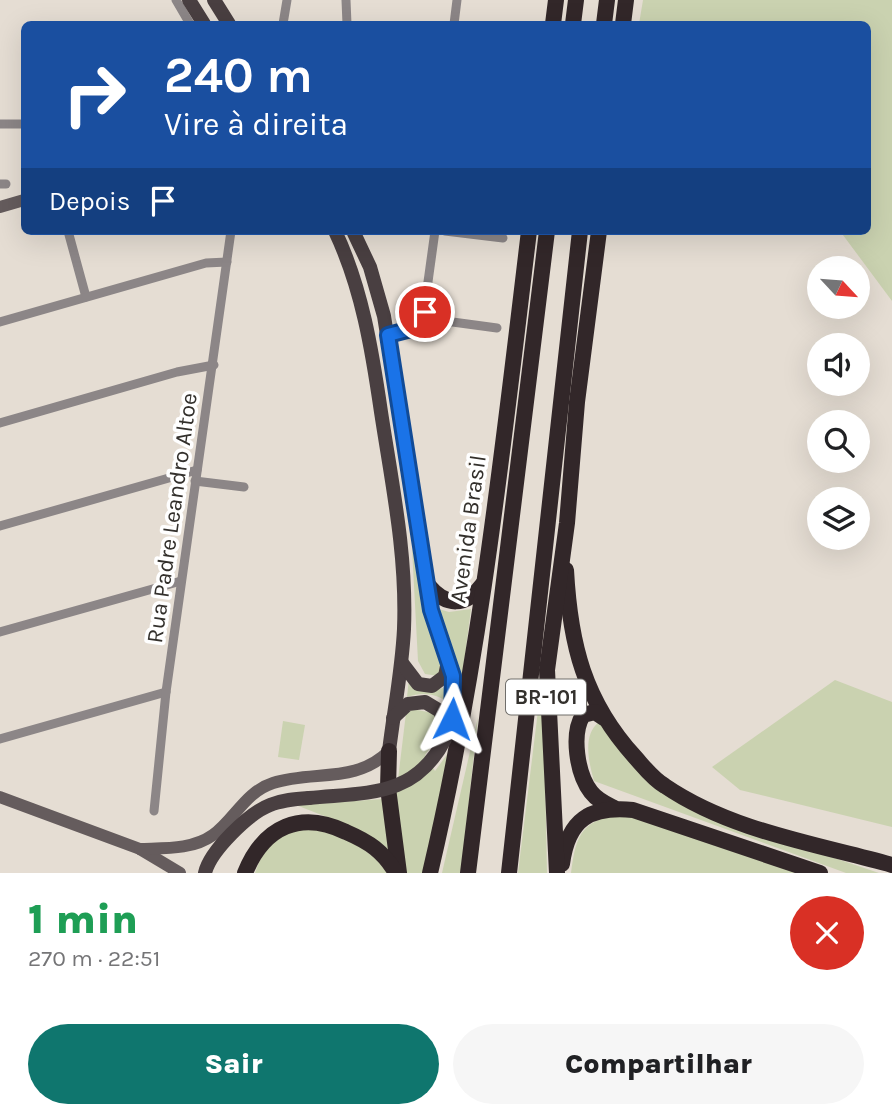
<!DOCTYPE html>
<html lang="pt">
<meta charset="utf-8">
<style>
:root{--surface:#fff;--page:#f6f6f6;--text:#202124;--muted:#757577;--accent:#0f766e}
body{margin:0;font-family:Karla,sans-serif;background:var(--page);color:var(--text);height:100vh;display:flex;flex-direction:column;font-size:26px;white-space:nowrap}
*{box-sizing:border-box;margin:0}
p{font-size:23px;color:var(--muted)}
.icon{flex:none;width:38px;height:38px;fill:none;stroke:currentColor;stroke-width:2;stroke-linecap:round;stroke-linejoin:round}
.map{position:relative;height:873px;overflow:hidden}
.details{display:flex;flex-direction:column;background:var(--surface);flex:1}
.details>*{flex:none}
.hud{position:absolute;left:21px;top:21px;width:850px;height:214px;border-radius:10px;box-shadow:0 7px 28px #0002;background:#1a4fa0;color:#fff;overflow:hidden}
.needle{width:46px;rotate:116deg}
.controls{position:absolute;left:807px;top:256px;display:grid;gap:14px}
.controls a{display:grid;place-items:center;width:63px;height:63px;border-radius:50%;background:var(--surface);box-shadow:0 7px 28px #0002;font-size:35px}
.pin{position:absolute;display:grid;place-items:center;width:60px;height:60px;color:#fff;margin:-30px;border:4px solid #fff;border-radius:50%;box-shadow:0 2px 7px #0007}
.me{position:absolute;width:77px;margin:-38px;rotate:3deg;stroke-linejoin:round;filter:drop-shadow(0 0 5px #0008)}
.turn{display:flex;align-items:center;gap:24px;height:147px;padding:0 28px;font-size:32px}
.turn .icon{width:91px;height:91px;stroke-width:2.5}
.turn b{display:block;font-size:49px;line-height:60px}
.then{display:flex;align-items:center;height:66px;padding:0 28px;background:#0003;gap:14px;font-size:26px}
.round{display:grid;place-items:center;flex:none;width:74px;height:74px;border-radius:37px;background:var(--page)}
.overview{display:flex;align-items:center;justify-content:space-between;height:119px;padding:0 28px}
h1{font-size:42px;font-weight:800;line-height:52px;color:#1e9e55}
.button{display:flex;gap:14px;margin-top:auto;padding:14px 28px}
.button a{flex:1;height:80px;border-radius:42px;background:var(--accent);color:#fff;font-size:28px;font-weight:800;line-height:80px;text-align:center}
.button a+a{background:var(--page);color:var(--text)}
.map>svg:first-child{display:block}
.green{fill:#cad2b0}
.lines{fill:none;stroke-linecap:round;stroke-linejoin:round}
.street{stroke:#8c8687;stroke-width:9}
.secondary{stroke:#655c5d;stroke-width:12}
.primary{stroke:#493f41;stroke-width:14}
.highway{stroke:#322729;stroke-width:16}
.primary-bridge{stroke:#493f41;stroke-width:14}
.route-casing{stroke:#114b97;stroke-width:18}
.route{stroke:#1a73e8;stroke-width:12}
.labels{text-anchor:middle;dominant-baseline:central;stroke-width:7;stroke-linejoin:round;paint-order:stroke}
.shield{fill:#fff;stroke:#706e6b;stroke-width:2}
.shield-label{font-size:21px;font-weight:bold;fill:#33302c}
.street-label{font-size:23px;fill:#33302c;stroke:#fff}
</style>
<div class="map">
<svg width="892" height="873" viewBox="0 0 892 873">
<rect width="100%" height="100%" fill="#e5ddd3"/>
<g class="green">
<path d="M 643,0 L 892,0 L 892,301 L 840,231 L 868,231 L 868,24 L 639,24 Z"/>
<path d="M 412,548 L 428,620 L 444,665 L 439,676 L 425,674 L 418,661 Z"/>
<path d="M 435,608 L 449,612 L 471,609 L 462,679 Z"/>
<path d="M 543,670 L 547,873 L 518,873 Z"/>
<path d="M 409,679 L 432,691 L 443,688 L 451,681 L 449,703 C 436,693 422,692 407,697 Z"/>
<path d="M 835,680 L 892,702 L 892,827 L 740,790 L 712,767 Z"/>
<path d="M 412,709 L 433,713 L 440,722 L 433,744 L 425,755 L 435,771 L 451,749 L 425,873 L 405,873 L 396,796 L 406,713 Z"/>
<path d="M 478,717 L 461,873 L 442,873 Z"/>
<path d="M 283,721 L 305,725 L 299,760 L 278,757 Z"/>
<path d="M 599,722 L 611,736 L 722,820 L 879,873 L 846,873 L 594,781 C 589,763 582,735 599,722 Z"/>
<path d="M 383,799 L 392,853 L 342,823 L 296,805 Z"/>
<path d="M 626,813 L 798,873 L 571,873 C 576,831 583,820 626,813 Z"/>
<path d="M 335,828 L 395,873 L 255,873 C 270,829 294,829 335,828 Z"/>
</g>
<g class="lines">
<g class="street">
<path d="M 176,0 L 190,24"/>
<path d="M 346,0 L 347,24"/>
<path d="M 283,24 L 287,0"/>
<path d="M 454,24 L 457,0"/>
<path d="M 0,124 L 24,124"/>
<path d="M 0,184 L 6,184"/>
<path d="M 68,231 L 86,297"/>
<path d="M 445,231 L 503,238"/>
<path d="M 423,318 L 497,328"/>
<path d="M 0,322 L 206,263 L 227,262"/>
<path d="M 388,335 L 410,331 L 423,318 L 435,231"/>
<path d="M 0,423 L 177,372 L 214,365"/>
<path d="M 195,481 L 244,487"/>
<path d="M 0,526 L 197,470"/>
<path d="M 0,632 L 181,581"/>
<path d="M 0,739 L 166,692"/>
<path d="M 154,811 L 166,692 L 231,231"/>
</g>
<g class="secondary">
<path d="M 0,207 L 24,200"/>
<path d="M 0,797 L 140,849 L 180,873"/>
<path d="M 140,849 C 164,848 192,850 213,835 C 235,819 245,792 273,783 C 313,770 356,784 389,751"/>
</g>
<g class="primary">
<path d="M 189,0 L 204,24"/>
<path d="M 214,0 L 229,24"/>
<path d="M 335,231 C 362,288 372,350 381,412 C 392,484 407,555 404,629 C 402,670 394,710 389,751"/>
<path d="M 353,231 L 370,267 L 384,316 L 431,610 L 452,675 L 454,706 L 445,739"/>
<path d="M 402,663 L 418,684 L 432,686 L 445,676 L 448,661"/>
<path d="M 393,718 L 408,704 L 425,702 L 440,711 L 447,730"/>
<path d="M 205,873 C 210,851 249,813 270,805 C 282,800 295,799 309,798"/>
</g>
<g class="highway">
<path d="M 553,24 L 556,0"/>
<path d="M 573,24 L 576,0"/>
<path d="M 604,24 L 607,0"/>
<path d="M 623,24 L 626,0"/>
<path d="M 566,570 C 570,644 584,701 635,757 C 644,767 653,779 665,786 C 731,831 817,844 892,865"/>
<path d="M 428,585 C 446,607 466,607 483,584"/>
<path d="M 604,718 L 595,712 L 583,715 C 571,734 577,774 591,792 C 597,800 606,804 614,808"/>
<path d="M 389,751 L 388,788 L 399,873"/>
<path d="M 562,864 C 568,819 590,806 633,810 L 820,873"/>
<path d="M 245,873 C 264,826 301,810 346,832 C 369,842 383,851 396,873"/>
<path d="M 430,873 C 480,662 503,446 529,231"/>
<path d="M 468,873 L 547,231"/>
<path d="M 509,873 L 580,231"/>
<path d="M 557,873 L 547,670 L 567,523 L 577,402 L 599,231"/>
</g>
<path class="primary-bridge" d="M 309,798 C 367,792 415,798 445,739"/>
</g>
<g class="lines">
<defs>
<path id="route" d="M 425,312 L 415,328 L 388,335 L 431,610 L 453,676 L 452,719"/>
</defs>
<use href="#route" class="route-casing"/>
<use href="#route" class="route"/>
</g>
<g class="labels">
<rect class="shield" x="506" y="679.5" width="80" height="35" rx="5"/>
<g class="shield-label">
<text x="546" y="697">BR-101</text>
</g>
<g class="street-label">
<text transform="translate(172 518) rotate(-82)">Rua Padre Leandro Altoe</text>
<text transform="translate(468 529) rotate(-82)">Avenida Brasil</text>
</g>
</g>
</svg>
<div class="controls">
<a><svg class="needle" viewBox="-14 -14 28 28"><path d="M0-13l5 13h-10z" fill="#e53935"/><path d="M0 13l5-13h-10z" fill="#757577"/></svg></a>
<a><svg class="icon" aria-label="sound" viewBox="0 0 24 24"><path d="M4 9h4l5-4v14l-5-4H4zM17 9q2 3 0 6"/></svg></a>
<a><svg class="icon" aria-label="search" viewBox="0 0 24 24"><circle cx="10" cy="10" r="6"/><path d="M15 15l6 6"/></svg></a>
<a><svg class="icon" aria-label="layers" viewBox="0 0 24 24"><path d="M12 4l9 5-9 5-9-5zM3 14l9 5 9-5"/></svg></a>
</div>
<div class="pin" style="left:425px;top:312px;background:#d93025"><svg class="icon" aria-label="arrive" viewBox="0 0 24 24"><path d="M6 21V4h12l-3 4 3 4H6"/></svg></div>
<svg class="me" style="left:452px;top:719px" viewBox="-20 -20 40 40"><path d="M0-17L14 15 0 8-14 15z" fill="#1a73e8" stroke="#fff" stroke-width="4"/></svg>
<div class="hud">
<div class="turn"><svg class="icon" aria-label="right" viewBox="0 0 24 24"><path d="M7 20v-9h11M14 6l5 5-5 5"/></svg><div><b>240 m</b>Vire à direita</div></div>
<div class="then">Depois<svg class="icon" aria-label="arrive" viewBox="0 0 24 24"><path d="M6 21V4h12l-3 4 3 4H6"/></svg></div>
</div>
</div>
<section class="details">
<div class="overview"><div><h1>1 min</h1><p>270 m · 22:51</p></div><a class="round" style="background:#d93025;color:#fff"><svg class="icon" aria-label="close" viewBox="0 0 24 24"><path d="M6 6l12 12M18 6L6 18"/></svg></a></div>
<div class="button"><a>Sair</a><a>Compartilhar</a></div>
</section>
